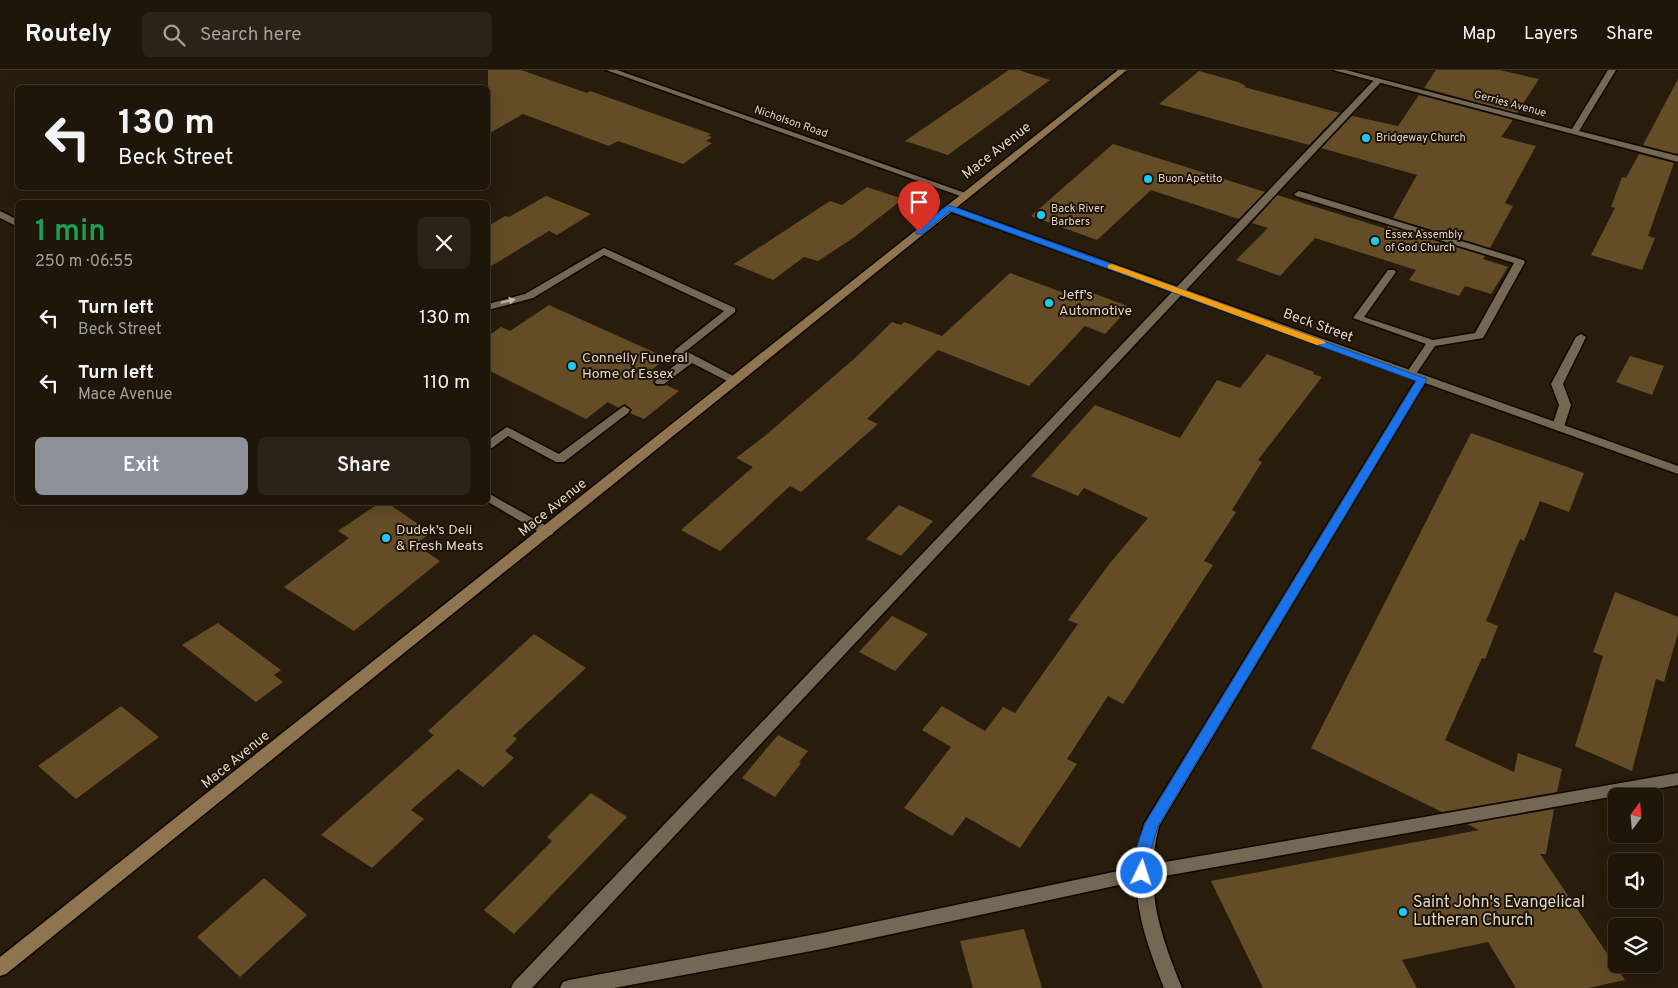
<!DOCTYPE html>
<meta charset="utf-8">
<style>
:root{--surface:#1e1609;--page:#2b2317;--text:#f1f3f6;--muted:#a19f9c;--line:#3c352a;--accent:#8c9099}
body{margin:0;font-family:Overpass,sans-serif;background:var(--page);color:var(--text);height:100vh;display:flex;flex-direction:column;font-size:19px;white-space:nowrap}
*{box-sizing:border-box;margin:0}
p{font-size:16px;color:var(--muted)}
.icon{flex:none;width:28px;height:28px;fill:none;stroke:currentColor;stroke-width:2;stroke-linecap:round;stroke-linejoin:round}
.map{position:relative;flex:1;overflow:hidden}
.sheet{position:absolute;left:15px;top:130px;width:475px;height:305px;display:flex;flex-direction:column;background:var(--surface);border-radius:8px;box-shadow:0 5px 20px #0002,0 0 0 1px var(--line)}
.sheet>*{flex:none}
.banner{position:absolute;left:15px;top:15px;width:475px;height:105px;border-radius:8px;box-shadow:0 5px 20px #0002,0 0 0 1px var(--line);background:#1e1609;color:var(--text);overflow:hidden}
.needle{width:32px;rotate:16deg}
.fabs{position:absolute;left:1608px;top:718px;display:grid;gap:10px}
.fabs a{display:grid;place-items:center;width:55px;height:55px;border-radius:8px;background:var(--surface);box-shadow:0 5px 20px #0002,0 0 0 1px var(--line);font-size:25px}
.pin{position:absolute;display:grid;place-items:center;width:42px;height:42px;color:#fff;margin:-51px -21px;border-radius:50% 50% 50% 0;rotate:-45deg;box-shadow:0 0 5px #0007}
.pin .icon{rotate:45deg}
.me{position:absolute;width:55px;margin:-28px;rotate:4deg;stroke-linejoin:round;filter:drop-shadow(0 0 4px #0008)}
.turn{display:flex;align-items:center;gap:18px;height:105px;padding:0 20px;font-size:22px}
.turn .icon{width:65px;height:65px;stroke-width:2.5}
.turn b{display:block;font-size:35px;line-height:42px}
.round{display:grid;place-items:center;flex:none;width:52px;height:52px;border-radius:8px;background:var(--page)}
.head{display:flex;align-items:center;justify-content:space-between;height:85px;padding:0 20px}
h1{font-size:30px;font-weight:600;line-height:38px;color:#1e9e55}
.action{display:flex;gap:10px;margin-top:auto;padding:10px 20px}
.action a{flex:1;height:58px;border-radius:8px;background:var(--accent);color:#fff;font-size:20px;font-weight:600;line-height:58px;text-align:center}
.action a+a{background:var(--page);color:var(--text)}
ul{padding:0;list-style:none}
li{display:flex;align-items:center;gap:15px;height:65px;padding:0 20px}
li div{flex:1}
li b{display:block;font-size:19px}
li em{font-style:normal}
header{display:flex;align-items:center;gap:30px;box-sizing:border-box;height:70px;padding:0 25px;background:var(--surface);border-bottom:1px solid var(--line)}
header strong{font-size:24px}
nav{display:flex;gap:28px;margin-inline-start:auto;font-size:18px}
.search{width:350px;height:45px;background:var(--page);display:flex;align-items:center;gap:12px;box-sizing:border-box;padding:0 18px;border-radius:8px;color:var(--muted);font-size:19px}
.map>svg:first-child{display:block}
.building{fill:#644c27}
.lines{fill:none;stroke-linecap:round;stroke-linejoin:round}
.lane-casing{stroke:#100700;stroke-width:3}
.street-casing{stroke:#100700;stroke-width:3}
.secondary-casing{stroke:#100700;stroke-width:3}
.lane{fill:#746754;fill-rule:evenodd}
.street{fill:#746754;fill-rule:evenodd}
.secondary{fill:#8e754f;fill-rule:evenodd}
.oneway{fill:#bfb5a9}
.route{fill:#1a73e8;stroke:#114b97}
.slow{fill:#f59e0b}
.poi-dot{fill:#20c9fd;stroke:#1e1304;stroke-width:2}
.labels{text-anchor:middle;dominant-baseline:central;stroke-width:4;stroke-linejoin:round;paint-order:stroke}
.far-street-label{font-size:11px;fill:#dfd7cd;stroke:#1e1304}
.far-poi-label{font-size:11px;fill:#dfd7cd;stroke:#1e1304;text-anchor:start}
.street-label{font-size:14px;fill:#dfd7cd;stroke:#1e1304}
.poi-label{font-size:14px;fill:#dfd7cd;stroke:#1e1304;text-anchor:start}
.near-poi-label{font-size:16px;fill:#dfd7cd;stroke:#1e1304;text-anchor:start}
</style>
<header>
<strong>Routely</strong>
<div class="search"><svg class="icon" aria-label="search" viewBox="0 0 24 24"><circle cx="10" cy="10" r="6"/><path d="M15 15l6 6"/></svg>Search here</div>
<nav><a>Map</a><a>Layers</a><a>Share</a></nav>
</header>
<div class="map">
<svg width="1678" height="918" viewBox="0 0 1678 918">
<rect width="100%" height="100%" fill="#281d0c"/>
<g class="building">
<path d="M 488,0 L 521,0 L 587,23 L 590,21 L 711,64 L 708,66 L 712,67 L 706,71 L 712,73 L 683,94 L 618,71 L 609,76 L 523,44 L 488,64 Z"/>
<path d="M 1009,0 L 1018,0 L 1050,10 L 948,85 L 905,71 Z"/>
<path d="M 1436,0 L 1499,0 L 1539,9 L 1517,43 L 1424,18 Z"/>
<path d="M 1199,1 L 1238,12 L 1246,16 L 1244,17 L 1340,43 L 1309,75 L 1159,34 Z"/>
<path d="M 1678,9 L 1678,82 L 1677,84 L 1643,75 Z"/>
<path d="M 1419,25 L 1513,50 L 1501,67 L 1536,76 L 1505,133 L 1513,136 L 1490,178 L 1393,148 L 1417,105 L 1321,78 L 1352,46 L 1398,56 Z"/>
<path d="M 1113,74 L 1265,122 L 1239,149 L 1151,120 L 1097,170 L 1031,146 Z"/>
<path d="M 1639,84 L 1674,93 L 1648,166 L 1655,168 L 1642,200 L 1591,185 L 1615,138 L 1611,137 L 1622,107 L 1626,108 Z"/>
<path d="M 867,117 L 903,129 L 853,168 L 818,191 L 804,187 L 773,210 L 734,194 L 830,131 L 842,135 Z"/>
<path d="M 1277,125 L 1387,159 L 1388,156 L 1485,186 L 1483,189 L 1508,197 L 1491,224 L 1465,216 L 1459,226 L 1409,210 L 1416,200 L 1315,168 L 1280,206 L 1236,190 L 1268,158 L 1252,153 Z"/>
<path d="M 546,126 L 591,144 L 557,165 L 549,161 L 488,198 L 488,156 L 505,146 L 509,147 Z"/>
<path d="M 1010,203 L 1083,230 L 1090,222 L 1130,237 L 1105,264 L 1085,256 L 1029,316 L 938,280 L 867,349 L 878,354 L 801,422 L 790,416 L 720,481 L 681,460 L 753,397 L 736,388 L 766,365 L 855,288 L 892,252 L 901,255 L 904,252 L 942,266 Z"/>
<path d="M 549,235 L 667,288 L 645,305 L 654,309 L 653,313 L 656,316 L 666,315 L 679,321 L 644,349 L 630,343 L 632,340 L 625,334 L 619,338 L 608,332 L 586,349 L 488,300 L 488,266 L 501,257 L 510,261 Z"/>
<path d="M 1267,284 L 1314,302 L 1313,304 L 1322,307 L 1258,390 L 1262,392 L 1232,440 L 1236,442 L 1204,491 L 1213,495 L 1123,634 L 1108,626 L 1067,689 L 1077,694 L 1020,778 L 966,747 L 952,766 L 904,738 L 951,677 L 922,660 L 942,636 L 985,661 L 1003,637 L 1015,643 L 1078,554 L 1068,550 L 1110,493 L 1148,448 L 1084,418 L 1078,426 L 1031,406 L 1095,335 L 1180,368 L 1217,310 L 1240,318 Z"/>
<path d="M 1630,286 L 1664,296 L 1652,325 L 1616,312 Z"/>
<path d="M 1471,363 L 1584,403 L 1569,442 L 1540,431 L 1524,471 L 1520,469 L 1486,551 L 1498,556 L 1485,589 L 1482,588 L 1445,670 L 1514,702 L 1518,683 L 1562,699 L 1557,722 L 1442,742 L 1311,678 Z"/>
<path d="M 381,432 L 386,432 L 431,463 L 415,474 L 440,491 L 354,561 L 284,517 L 349,468 L 338,461 Z"/>
<path d="M 899,435 L 933,451 L 901,486 L 866,469 Z"/>
<path d="M 1615,522 L 1678,547 L 1678,563 L 1664,612 L 1656,609 L 1632,701 L 1575,676 L 1603,586 L 1593,582 Z"/>
<path d="M 892,546 L 928,564 L 895,601 L 859,582 Z"/>
<path d="M 218,553 L 281,600 L 274,605 L 283,612 L 256,632 L 182,575 Z"/>
<path d="M 534,564 L 586,598 L 513,666 L 517,669 L 505,681 L 514,688 L 483,717 L 458,699 L 411,740 L 424,749 L 372,798 L 321,765 L 434,665 L 428,661 Z"/>
<path d="M 121,636 L 159,667 L 76,729 L 38,696 Z"/>
<path d="M 778,665 L 808,681 L 799,692 L 801,693 L 775,727 L 742,708 Z"/>
<path d="M 591,723 L 627,747 L 514,864 L 484,840 L 552,771 L 547,767 Z"/>
<path d="M 1554,739 L 1546,784 L 1540,784 L 1625,910 L 1588,918 L 1516,918 L 1488,872 L 1402,890 L 1417,918 L 1263,918 L 1211,811 L 1479,760 L 1467,754 Z"/>
<path d="M 264,808 L 307,845 L 240,907 L 197,867 Z"/>
<path d="M 1024,859 L 1042,918 L 973,918 L 960,871 Z"/>
</g>
<g class="lines">
<defs>
<g id="lane">
<path d="M 1375,9 L 1382,11 L 532,918 L 511,918 L 514,912 Z"/>
<path d="M 1299,121 L 1523,190 L 1525,192 L 1483,268 L 1435,276 L 1414,307 L 1406,307 L 1405,305 L 1426,274 L 1353,248 L 1388,200 L 1394,200 L 1396,202 L 1364,247 L 1433,270 L 1475,263 L 1514,193 L 1296,126 L 1294,124 Z"/>
<path d="M 604,178 L 735,238 L 735,242 L 686,281 L 739,309 L 740,311 L 739,313 L 731,313 L 692,293 L 664,314 L 656,314 L 655,312 L 656,310 L 683,289 L 674,282 L 675,280 L 724,241 L 604,185 L 533,228 L 488,240 L 488,234 L 525,224 Z"/>
<path d="M 1581,264 L 1586,267 L 1563,314 L 1571,335 L 1564,357 L 1558,361 L 1552,357 L 1559,335 L 1551,314 L 1576,267 Z"/>
<path d="M 624,336 L 630,340 L 628,343 L 564,392 L 556,392 L 508,366 L 492,378 L 488,379 L 488,370 L 507,357 L 559,384 Z"/>
<path d="M 1678,703 L 1678,715 L 1142,810 L 822,879 L 614,918 L 560,918 L 563,912 L 569,910 L 822,863 L 1142,796 Z"/>
</g>
<g id="street">
<path d="M 606,0 L 617,0 L 971,125 L 963,127 Z"/>
<path d="M 1333,0 L 1346,0 L 1572,59 L 1608,0 L 1616,0 L 1579,61 L 1678,86 L 1678,92 Z"/>
<path d="M 949,135 L 1678,396 L 1678,404 L 1425,313 L 1159,756 C 1144,817 1159,862 1182,918 L 1164,918 C 1141,859 1127,818 1144,754 L 1416,310 L 946,140 L 946,136 Z"/>
<path d="M 0,141 L 18,150 L 18,157 L 0,148 Z"/>
<path d="M 488,423 L 552,459 L 554,462 L 552,465 L 544,465 L 488,432 Z"/>
</g>
<path id="secondary" d="M 1118,0 L 1127,0 L 6,904 L 0,906 L 0,887 Z"/>
</defs>
<use href="#lane" class="lane-casing"/>
<use href="#street" class="street-casing"/>
<use href="#secondary" class="secondary-casing"/>
<use href="#lane" class="lane"/>
<use href="#street" class="street"/>
<use href="#secondary" class="secondary"/>
</g>
<defs><path id="oneway-solid" d="M-6-.8H1V-3.2L6.5 0L1 3.2V.8H-6Z" transform="scale(1.25)"/></defs>
<use class="oneway" href="#oneway-solid" transform="translate(508 231) rotate(-13)"/>
<path class="route" d="M 946,136 L 952,136 L 1427,309 L 1158,756 L 1152,776 L 1148,808 L 1142,810 L 1137,808 C 1130,792 1140,765 1147,750 L 1416,311 L 950,141 L 922,164 L 916,164 L 916,160 Z"/>
<path class="slow" d="M 1112,194 L 1324,271 L 1326,273 L 1317,275 L 1108,198 L 1108,195 Z"/>
<g class="poi-dot">
<circle cx="1366" cy="68" r="5"/>
<circle cx="1148" cy="109" r="5"/>
<circle cx="1041" cy="145" r="5"/>
<circle cx="1375" cy="171" r="5"/>
<circle cx="1049" cy="233" r="5"/>
<circle cx="572" cy="296" r="5"/>
<circle cx="386" cy="468" r="5"/>
<circle cx="1403" cy="842" r="5"/>
</g>
<g class="labels">
<g class="far-street-label">
<text transform="translate(1510 34) rotate(15)">Gerries Avenue</text>
<text transform="translate(791 52) rotate(19)">Nicholson Road</text>
</g>
<g class="far-poi-label">
<text x="1376" y="68">Bridgeway Church</text>
<text x="1158" y="109">Buon Apetito</text>
<text x="1051" y="139">Back River<tspan x="1051" dy="13">Barbers</tspan></text>
<text x="1385" y="165">Essex Assembly<tspan x="1385" dy="13">of God Church</tspan></text>
</g>
<g class="street-label">
<text transform="translate(997 81) rotate(-38)">Mace Avenue</text>
<text transform="translate(1318 256) rotate(20)">Beck Street</text>
<text transform="translate(553 438) rotate(-39)">Mace Avenue</text>
<text transform="translate(236 690) rotate(-39)">Mace Avenue</text>
</g>
<g class="poi-label">
<text x="1059" y="225">Jeff’s<tspan x="1059" dy="16">Automotive</tspan></text>
<text x="582" y="288">Connelly Funeral<tspan x="582" dy="16">Home of Essex</tspan></text>
<text x="396" y="460">Dudek’s Deli<tspan x="396" dy="16">&amp; Fresh Meats</tspan></text>
</g>
<g class="near-poi-label">
<text x="1413" y="833">Saint John's Evangelical<tspan x="1413" dy="18">Lutheran Church</tspan></text>
</g>
</g>
</svg>
<div class="fabs">
<a><svg class="needle" viewBox="-14 -14 28 28"><path d="M0-13l5 13h-10z" fill="#e53935"/><path d="M0 13l5-13h-10z" fill="#a19f9c"/></svg></a>
<a><svg class="icon" aria-label="sound" viewBox="0 0 24 24"><path d="M4 9h4l5-4v14l-5-4H4zM17 9q2 3 0 6"/></svg></a>
<a><svg class="icon" aria-label="layers" viewBox="0 0 24 24"><path d="M12 4l9 5-9 5-9-5zM3 14l9 5 9-5"/></svg></a>
</div>
<div class="pin" style="left:919px;top:162px;background:#d93025"><svg class="icon" aria-label="arrive" viewBox="0 0 24 24"><path d="M6 21V4h12l-3 4 3 4H6"/></svg></div>
<svg class="me" style="left:1142px;top:803px" viewBox="-20 -20 40 40"><circle r="17" fill="#1a73e8" stroke="#fff" stroke-width="3"/><path d="M0-11L8 9 0 5-8 9z" fill="#fff"/></svg>
<div class="banner">
<div class="turn"><svg class="icon" aria-label="left" viewBox="0 0 24 24"><path d="M17 20v-9H6M10 6l-5 5 5 5"/></svg><div><b>130 m</b>Beck Street</div></div>
</div>
<section class="sheet">
<div class="head"><div><h1>1 min</h1><p>250 m · 06:55</p></div><a class="round"><svg class="icon" aria-label="close" viewBox="0 0 24 24"><path d="M6 6l12 12M18 6L6 18"/></svg></a></div>
<ul>
<li><svg class="icon" aria-label="left" viewBox="0 0 24 24"><path d="M17 20v-9H6M10 6l-5 5 5 5"/></svg><div><b>Turn left</b><p>Beck Street</p></div><em>130 m</em></li>
<li><svg class="icon" aria-label="left" viewBox="0 0 24 24"><path d="M17 20v-9H6M10 6l-5 5 5 5"/></svg><div><b>Turn left</b><p>Mace Avenue</p></div><em>110 m</em></li>
</ul>
<div class="action"><a>Exit</a><a>Share</a></div>
</section>
</div>
